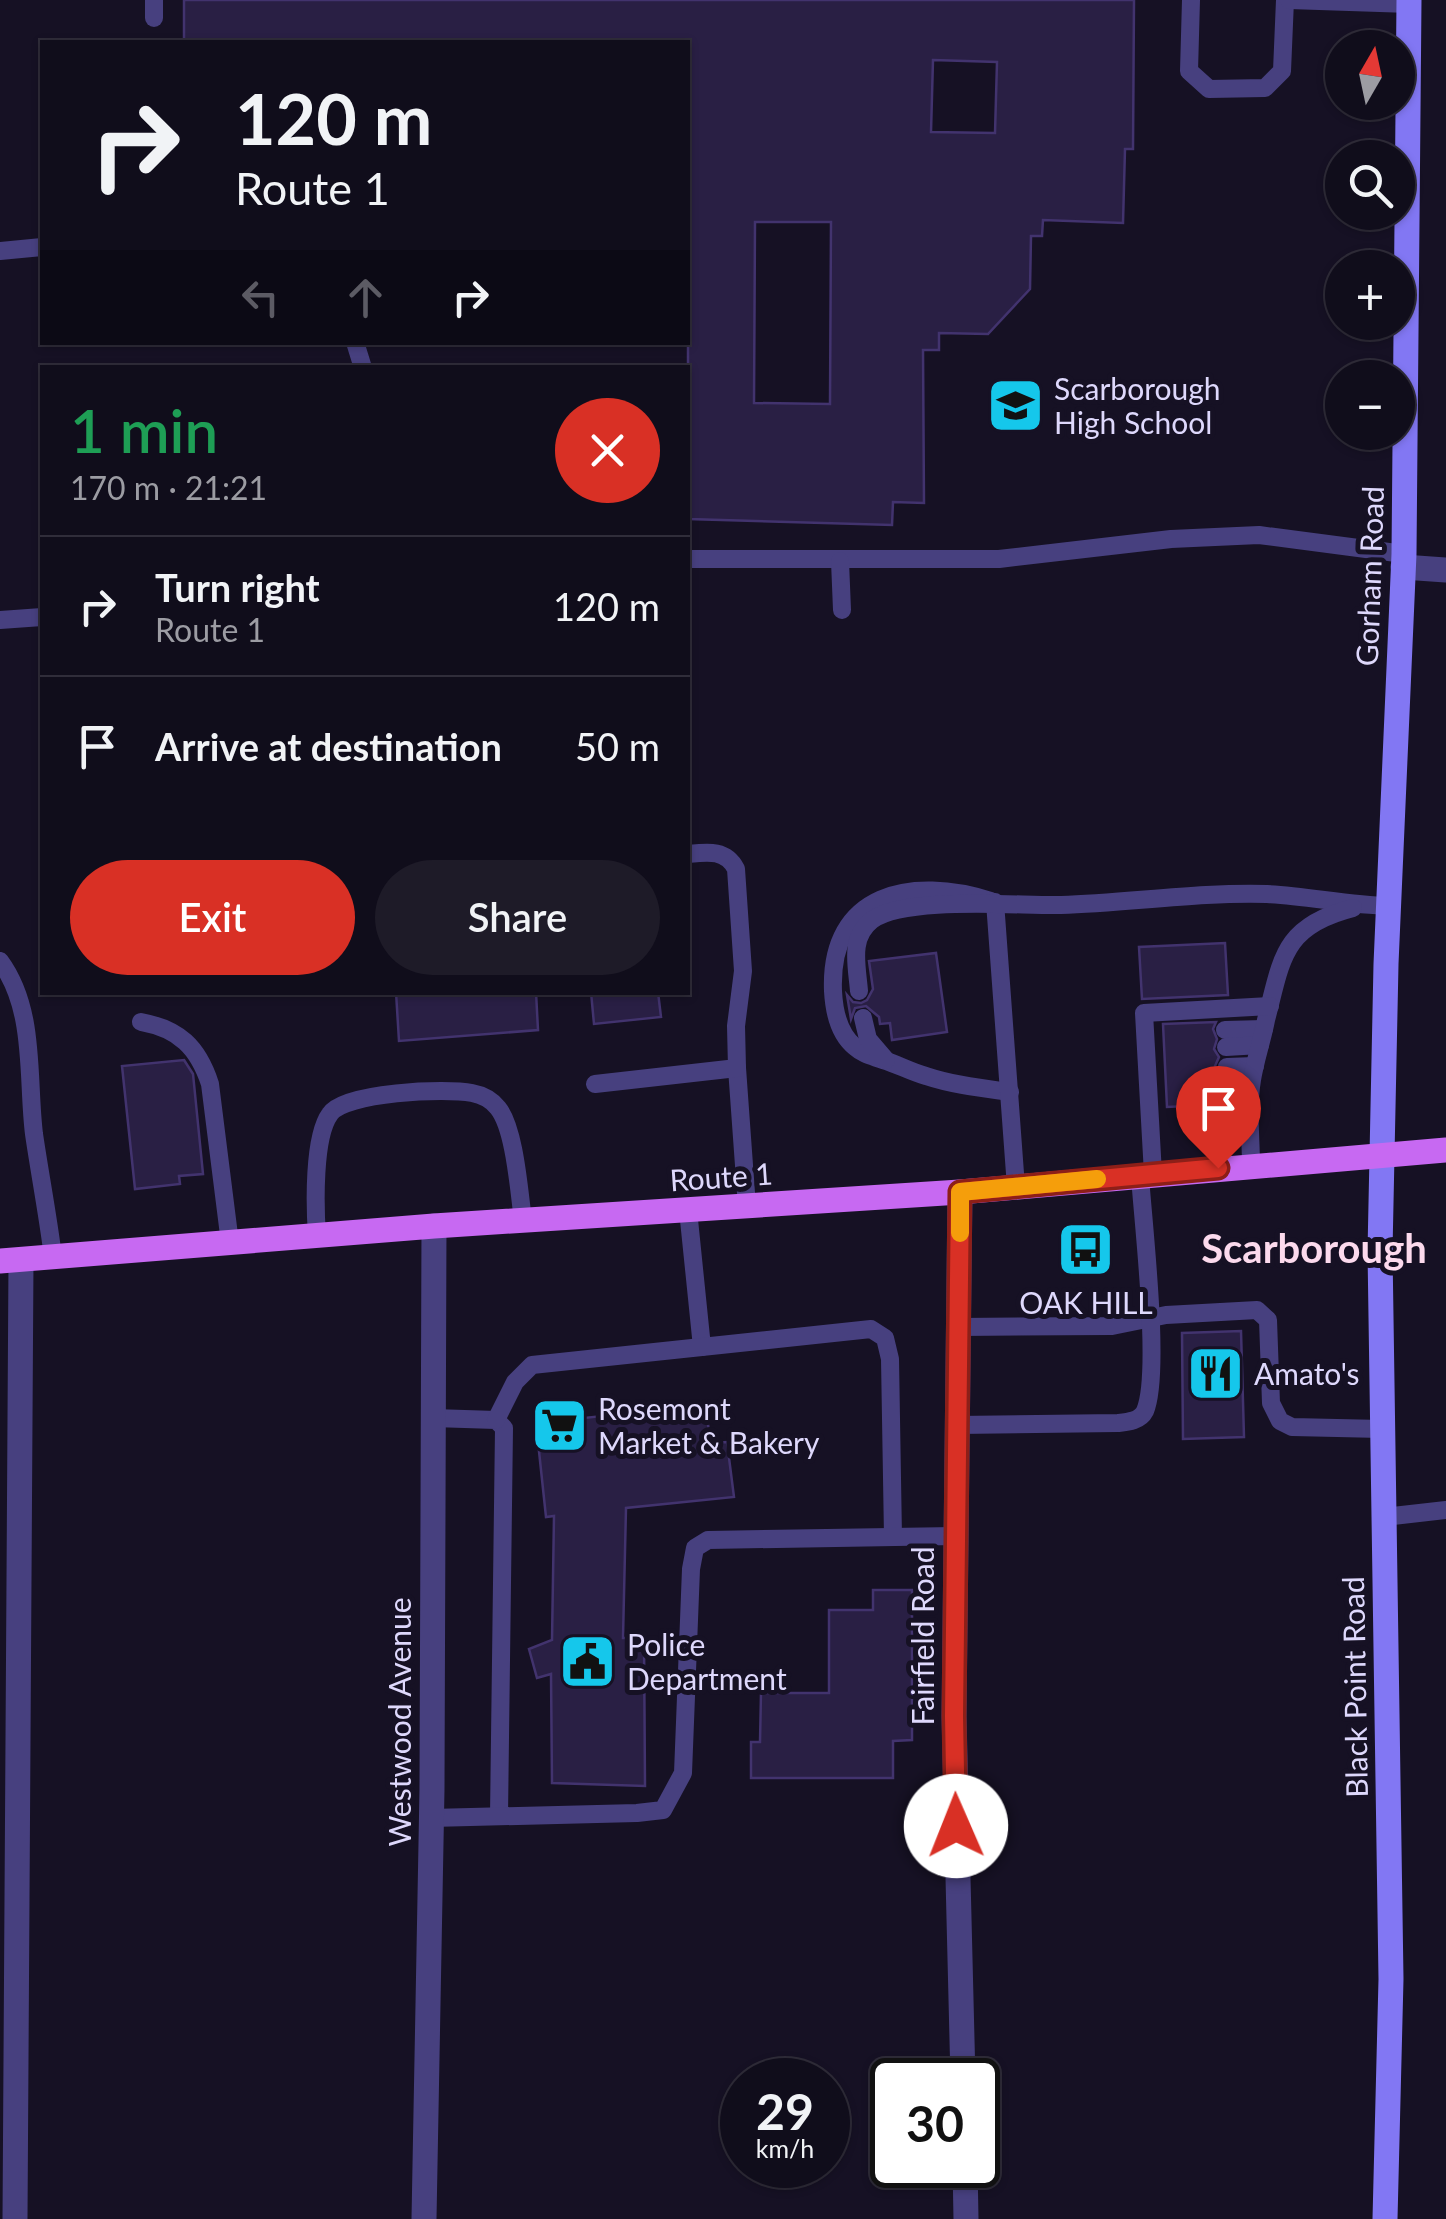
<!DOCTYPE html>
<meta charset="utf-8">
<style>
:root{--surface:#100d1b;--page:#1e1b28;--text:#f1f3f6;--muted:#9c9ca3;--line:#302d3a;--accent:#d93025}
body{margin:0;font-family:Lato,sans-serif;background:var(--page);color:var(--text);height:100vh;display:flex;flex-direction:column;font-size:38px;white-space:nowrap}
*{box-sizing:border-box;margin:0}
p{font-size:32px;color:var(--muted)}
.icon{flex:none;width:55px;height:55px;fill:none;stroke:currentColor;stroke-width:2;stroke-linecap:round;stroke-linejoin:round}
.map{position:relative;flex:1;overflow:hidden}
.details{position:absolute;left:40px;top:365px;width:650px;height:630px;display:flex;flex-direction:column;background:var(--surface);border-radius:0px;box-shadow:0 2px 8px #0004,0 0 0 2px var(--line)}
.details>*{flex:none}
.hud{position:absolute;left:40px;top:40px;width:650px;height:305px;border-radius:0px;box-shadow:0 2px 8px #0004,0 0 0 2px var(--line);background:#100d1b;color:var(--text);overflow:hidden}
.needle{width:65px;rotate:9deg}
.tools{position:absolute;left:1325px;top:30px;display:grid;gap:20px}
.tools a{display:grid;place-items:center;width:90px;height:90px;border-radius:50%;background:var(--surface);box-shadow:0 2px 8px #0004,0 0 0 2px var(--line);font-size:50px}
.speed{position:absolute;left:720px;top:2058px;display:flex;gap:20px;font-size:50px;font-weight:700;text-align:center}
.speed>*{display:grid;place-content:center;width:130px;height:130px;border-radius:50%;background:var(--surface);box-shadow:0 2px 8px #0004,0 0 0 2px var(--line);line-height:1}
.speed small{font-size:25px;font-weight:400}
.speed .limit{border:5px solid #111;border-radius:15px;background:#fff;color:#111}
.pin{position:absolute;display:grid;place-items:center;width:85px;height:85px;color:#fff;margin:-102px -42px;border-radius:50% 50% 50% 0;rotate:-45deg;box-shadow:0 0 10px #0007}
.pin .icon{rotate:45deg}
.me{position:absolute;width:110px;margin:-55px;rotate:359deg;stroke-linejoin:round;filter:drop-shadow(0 0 8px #0008)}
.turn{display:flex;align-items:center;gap:35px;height:210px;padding:0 30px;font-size:45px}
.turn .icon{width:130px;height:130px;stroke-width:2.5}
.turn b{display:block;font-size:70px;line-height:85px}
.lanes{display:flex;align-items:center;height:95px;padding:0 30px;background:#0003;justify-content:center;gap:50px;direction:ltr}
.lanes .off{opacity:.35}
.round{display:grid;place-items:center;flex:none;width:105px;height:105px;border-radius:52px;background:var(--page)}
.headline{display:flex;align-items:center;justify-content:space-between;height:170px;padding:0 30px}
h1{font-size:60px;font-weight:600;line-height:75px;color:#1e9e55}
.cta{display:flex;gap:20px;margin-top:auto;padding:20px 30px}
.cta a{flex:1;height:115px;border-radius:60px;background:var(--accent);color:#fff;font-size:40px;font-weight:600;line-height:115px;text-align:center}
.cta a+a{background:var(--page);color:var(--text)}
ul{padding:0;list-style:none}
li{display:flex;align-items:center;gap:30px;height:140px;padding:0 30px;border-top:2px solid var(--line)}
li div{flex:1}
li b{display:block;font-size:38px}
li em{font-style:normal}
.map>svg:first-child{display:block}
.building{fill:#291f44;stroke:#42336e;stroke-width:2.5;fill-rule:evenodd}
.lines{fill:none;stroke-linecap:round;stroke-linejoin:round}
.lane{stroke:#47407f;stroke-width:18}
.street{stroke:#47407f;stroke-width:25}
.secondary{stroke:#8277f3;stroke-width:25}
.primary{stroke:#c769f2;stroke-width:25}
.route-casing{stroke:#8d1f18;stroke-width:25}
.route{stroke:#d93025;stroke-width:18}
.slow{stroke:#f59e0b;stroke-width:18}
.labels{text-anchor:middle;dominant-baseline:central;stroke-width:10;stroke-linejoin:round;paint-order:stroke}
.poi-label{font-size:30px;fill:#ded8fc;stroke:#161124;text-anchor:start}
.street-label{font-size:30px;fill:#ded8fc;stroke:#161124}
.district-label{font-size:40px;font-weight:bold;fill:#fcdaed;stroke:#161124}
</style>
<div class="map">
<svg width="1446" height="2219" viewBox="0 0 1446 2219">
<rect width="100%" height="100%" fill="#161124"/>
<g class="building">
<path d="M 184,0 L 1134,0 L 1133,149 L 1125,149 L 1123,223 L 1043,220 L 1042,236 L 1031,236 L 1030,289 L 988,334 L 939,333 L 939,350 L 923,350 L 924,503 L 893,502 L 892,525 L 688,519 L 688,42 L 184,42 ZM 933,60 L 997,62 L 995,133 L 931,132 ZM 755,222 L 831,222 L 830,404 L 754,403 Z"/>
<path d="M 1225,943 L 1228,995 L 1142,999 L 1139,947 Z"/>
<path d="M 936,953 L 947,1032 L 892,1040 L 890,1023 L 880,1024 L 879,1017 L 866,1006 L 855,1008 L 851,1019 L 847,995 L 853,1002 L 861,1003 L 867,1000 L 873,989 L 869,961 Z"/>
<path d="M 396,992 L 536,992 L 538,1030 L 399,1041 Z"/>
<path d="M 591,992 L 658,992 L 661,1017 L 594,1024 Z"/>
<path d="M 1216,1022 L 1213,1029 L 1217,1039 L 1214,1049 L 1219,1057 L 1215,1066 L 1219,1076 L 1216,1086 L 1221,1096 L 1228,1097 L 1229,1104 L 1167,1107 L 1163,1024 Z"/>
<path d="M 184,1060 L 193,1074 L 203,1174 L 179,1176 L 180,1184 L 135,1189 L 122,1066 Z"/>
<path d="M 1241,1331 L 1244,1437 L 1183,1439 L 1182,1333 Z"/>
<path d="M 706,1405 L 710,1443 L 727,1442 L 734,1497 L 626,1508 L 623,1638 L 644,1638 L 645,1786 L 552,1783 L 551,1674 L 537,1678 L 529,1649 L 552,1640 L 554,1516 L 546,1517 L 536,1423 Z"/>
<path d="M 873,1590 L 912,1590 L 912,1740 L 893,1741 L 893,1778 L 751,1778 L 751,1742 L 760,1742 L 761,1693 L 829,1693 L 829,1610 L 873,1610 Z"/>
</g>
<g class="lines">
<g class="lane">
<path d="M 154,0 L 154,18"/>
<path d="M 1191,0 L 1189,71 L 1209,89 L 1265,88 L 1282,71 L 1285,0"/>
<path d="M 1289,0 L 1410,4"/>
<path d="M 0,251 L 42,247"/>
<path d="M 355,342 L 363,368"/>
<path d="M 688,559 L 999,559 L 1171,539 L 1259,535 L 1404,554"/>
<path d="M 840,561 L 842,610"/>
<path d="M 0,620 L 42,617"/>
<path d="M 991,901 C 912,876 829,892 833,991 C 834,1011 839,1034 855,1047 C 864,1055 872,1056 883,1060 C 897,1064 911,1072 926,1076 C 953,1085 981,1088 1010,1092"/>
<path d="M 995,902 L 1016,1187"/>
<path d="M 0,961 C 36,1010 27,1077 34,1134 C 40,1175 48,1216 53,1257"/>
<path d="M 859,991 C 857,965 849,938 872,920 C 905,896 1018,906 1061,905 C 1129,903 1199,892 1267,894 C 1308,896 1348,905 1389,906"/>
<path d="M 863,1018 L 868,1039 L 886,1060"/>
<path d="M 141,1022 C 179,1029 198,1047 210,1084 L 230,1243"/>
<path d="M 1225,1030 L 1264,1029"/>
<path d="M 1226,1047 L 1260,1045"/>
<path d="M 1227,1067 L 1255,1066"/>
<path d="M 737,1068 L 747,1207"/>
<path d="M 595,1084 L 737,1068 L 736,1026 L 743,971 L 736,869 C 726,849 707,852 688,854"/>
<path d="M 1228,1085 L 1251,1084"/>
<path d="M 1251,1165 C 1251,1138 1247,1107 1252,1080 C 1255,1060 1262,1041 1266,1020 C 1282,959 1282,926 1353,908"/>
<path d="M 1153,1174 L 1144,1013 L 1270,1006"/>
<path d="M 688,1210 L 702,1347"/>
<path d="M 317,1236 C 315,1207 313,1137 330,1114 C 344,1092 446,1088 472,1093 C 483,1095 491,1099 498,1108 C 515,1129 519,1192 523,1220"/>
<path d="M 958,1327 L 1112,1326 L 1166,1315 L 1257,1310 L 1268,1320 L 1271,1403 L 1280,1421 L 1292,1427 L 1382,1429"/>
<path d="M 433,1418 L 496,1420 L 504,1428 L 499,1816"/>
<path d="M 496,1420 L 515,1382 L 532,1365 L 871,1329 L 885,1338 L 890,1359 L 893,1537"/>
<path d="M 957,1425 L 1118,1423 C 1128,1422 1140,1421 1145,1411 C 1161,1373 1143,1223 1140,1176"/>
<path d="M 1384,1517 L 1446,1510"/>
<path d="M 431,1818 L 637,1813 L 663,1810 L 683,1773 L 691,1569 L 695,1548 L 708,1540 L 955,1536"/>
</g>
<g class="street">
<path d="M 1403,567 L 1446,570"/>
<path d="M 960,1192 L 954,1716 L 963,2080"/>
<path d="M 965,2165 L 966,2219"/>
<path d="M 15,2219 L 21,1260"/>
<path d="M 424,2219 L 432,1789 L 434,1226"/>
</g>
<path class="secondary" d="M 1385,2219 L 1391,1979 L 1380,1251 L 1386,964 L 1404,554 L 1409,0"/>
<path class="primary" d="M 0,1261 L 434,1226 L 960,1192 L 1446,1150"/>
</g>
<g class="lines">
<defs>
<path id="route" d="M 956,1826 L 954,1716 L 960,1192 L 1218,1168"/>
</defs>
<use href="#route" class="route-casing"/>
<use href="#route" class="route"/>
<path class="slow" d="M 960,1233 L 960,1192 L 1097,1179"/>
</g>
<defs>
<symbol id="school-square" viewBox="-11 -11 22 22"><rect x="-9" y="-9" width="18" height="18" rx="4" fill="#15c7eb" stroke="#161124"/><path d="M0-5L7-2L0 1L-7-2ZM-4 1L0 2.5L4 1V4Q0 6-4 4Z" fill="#111"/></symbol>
<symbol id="bus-square" viewBox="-11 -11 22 22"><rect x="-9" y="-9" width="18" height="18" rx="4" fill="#15c7eb" stroke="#161124"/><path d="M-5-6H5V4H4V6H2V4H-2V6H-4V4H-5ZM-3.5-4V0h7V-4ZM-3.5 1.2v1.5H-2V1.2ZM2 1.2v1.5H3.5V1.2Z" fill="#111"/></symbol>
<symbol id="restaurant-square" viewBox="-11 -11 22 22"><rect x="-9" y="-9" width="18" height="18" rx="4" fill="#15c7eb" stroke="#161124"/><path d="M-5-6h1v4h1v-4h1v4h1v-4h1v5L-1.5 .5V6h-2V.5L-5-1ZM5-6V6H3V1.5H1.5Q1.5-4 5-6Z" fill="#111"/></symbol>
<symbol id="supermarket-square" viewBox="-11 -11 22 22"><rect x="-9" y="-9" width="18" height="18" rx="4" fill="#15c7eb" stroke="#161124"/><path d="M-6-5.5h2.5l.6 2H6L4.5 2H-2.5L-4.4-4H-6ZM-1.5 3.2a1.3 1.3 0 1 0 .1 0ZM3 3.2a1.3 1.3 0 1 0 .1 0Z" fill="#111"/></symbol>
<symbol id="civic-square" viewBox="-11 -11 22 22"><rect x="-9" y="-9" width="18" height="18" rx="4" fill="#15c7eb" stroke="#161124"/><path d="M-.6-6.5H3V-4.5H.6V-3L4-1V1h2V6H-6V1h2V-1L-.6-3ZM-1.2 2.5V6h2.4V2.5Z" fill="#111"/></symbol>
</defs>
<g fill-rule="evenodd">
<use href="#school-square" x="984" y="374" width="63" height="63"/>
<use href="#bus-square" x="1054" y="1218" width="63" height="63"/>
<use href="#restaurant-square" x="1184" y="1342" width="63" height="63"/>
<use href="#supermarket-square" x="528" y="1394" width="63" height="63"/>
<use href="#civic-square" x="556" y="1630" width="63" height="63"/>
</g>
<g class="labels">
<g class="poi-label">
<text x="1054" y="388">Scarborough<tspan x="1054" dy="34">High School</tspan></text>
<text x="1086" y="1302" text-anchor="middle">OAK HILL</text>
<text x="1254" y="1373">Amato's</text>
<text x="598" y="1408">Rosemont<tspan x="598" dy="34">Market &amp; Bakery</tspan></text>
<text x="627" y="1644">Police<tspan x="627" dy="34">Department</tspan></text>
</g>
<g class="street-label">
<text transform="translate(1369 576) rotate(-88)">Gorham Road</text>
<text transform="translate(721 1176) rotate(-4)">Route 1</text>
<text transform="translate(922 1636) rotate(-90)">Fairfield Road</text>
<text transform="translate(1354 1687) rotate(-91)">Black Point Road</text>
<text transform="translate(399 1722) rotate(-90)">Westwood Avenue</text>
</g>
<g class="district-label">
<text x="1314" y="1248">Scarborough</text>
</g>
</g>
</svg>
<div class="tools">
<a><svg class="needle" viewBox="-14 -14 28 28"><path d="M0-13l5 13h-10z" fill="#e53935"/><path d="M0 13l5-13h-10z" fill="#9c9ca3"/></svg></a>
<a><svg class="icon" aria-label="search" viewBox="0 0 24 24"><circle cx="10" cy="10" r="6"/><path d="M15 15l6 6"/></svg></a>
<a>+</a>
<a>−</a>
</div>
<div class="speed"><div>29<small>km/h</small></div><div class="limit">30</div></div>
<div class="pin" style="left:1218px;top:1168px;background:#d93025"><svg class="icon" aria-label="arrive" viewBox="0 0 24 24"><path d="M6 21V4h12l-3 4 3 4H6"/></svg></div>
<svg class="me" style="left:956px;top:1826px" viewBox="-20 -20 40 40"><circle r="19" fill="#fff"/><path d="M0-13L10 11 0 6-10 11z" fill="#d93025"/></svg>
<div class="hud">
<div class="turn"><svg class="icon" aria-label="right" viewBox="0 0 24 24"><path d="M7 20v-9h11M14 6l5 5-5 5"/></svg><div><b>120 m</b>Route 1</div></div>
<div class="lanes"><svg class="icon off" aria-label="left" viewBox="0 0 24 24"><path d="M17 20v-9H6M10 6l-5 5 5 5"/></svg><svg class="icon off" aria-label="ahead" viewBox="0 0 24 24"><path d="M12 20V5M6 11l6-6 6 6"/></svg><svg class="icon" aria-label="right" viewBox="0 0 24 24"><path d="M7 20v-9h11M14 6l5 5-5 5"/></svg></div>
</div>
<section class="details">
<div class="headline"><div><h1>1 min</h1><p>170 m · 21:21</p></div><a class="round" style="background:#d93025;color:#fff"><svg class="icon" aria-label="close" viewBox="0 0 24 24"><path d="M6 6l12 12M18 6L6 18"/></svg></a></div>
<ul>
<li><svg class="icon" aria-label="right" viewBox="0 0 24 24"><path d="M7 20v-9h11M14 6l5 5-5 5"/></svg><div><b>Turn right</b><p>Route 1</p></div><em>120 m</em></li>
<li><svg class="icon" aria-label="arrive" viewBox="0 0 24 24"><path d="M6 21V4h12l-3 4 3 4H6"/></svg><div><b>Arrive at destination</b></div><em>50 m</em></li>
</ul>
<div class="cta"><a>Exit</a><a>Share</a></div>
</section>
</div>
